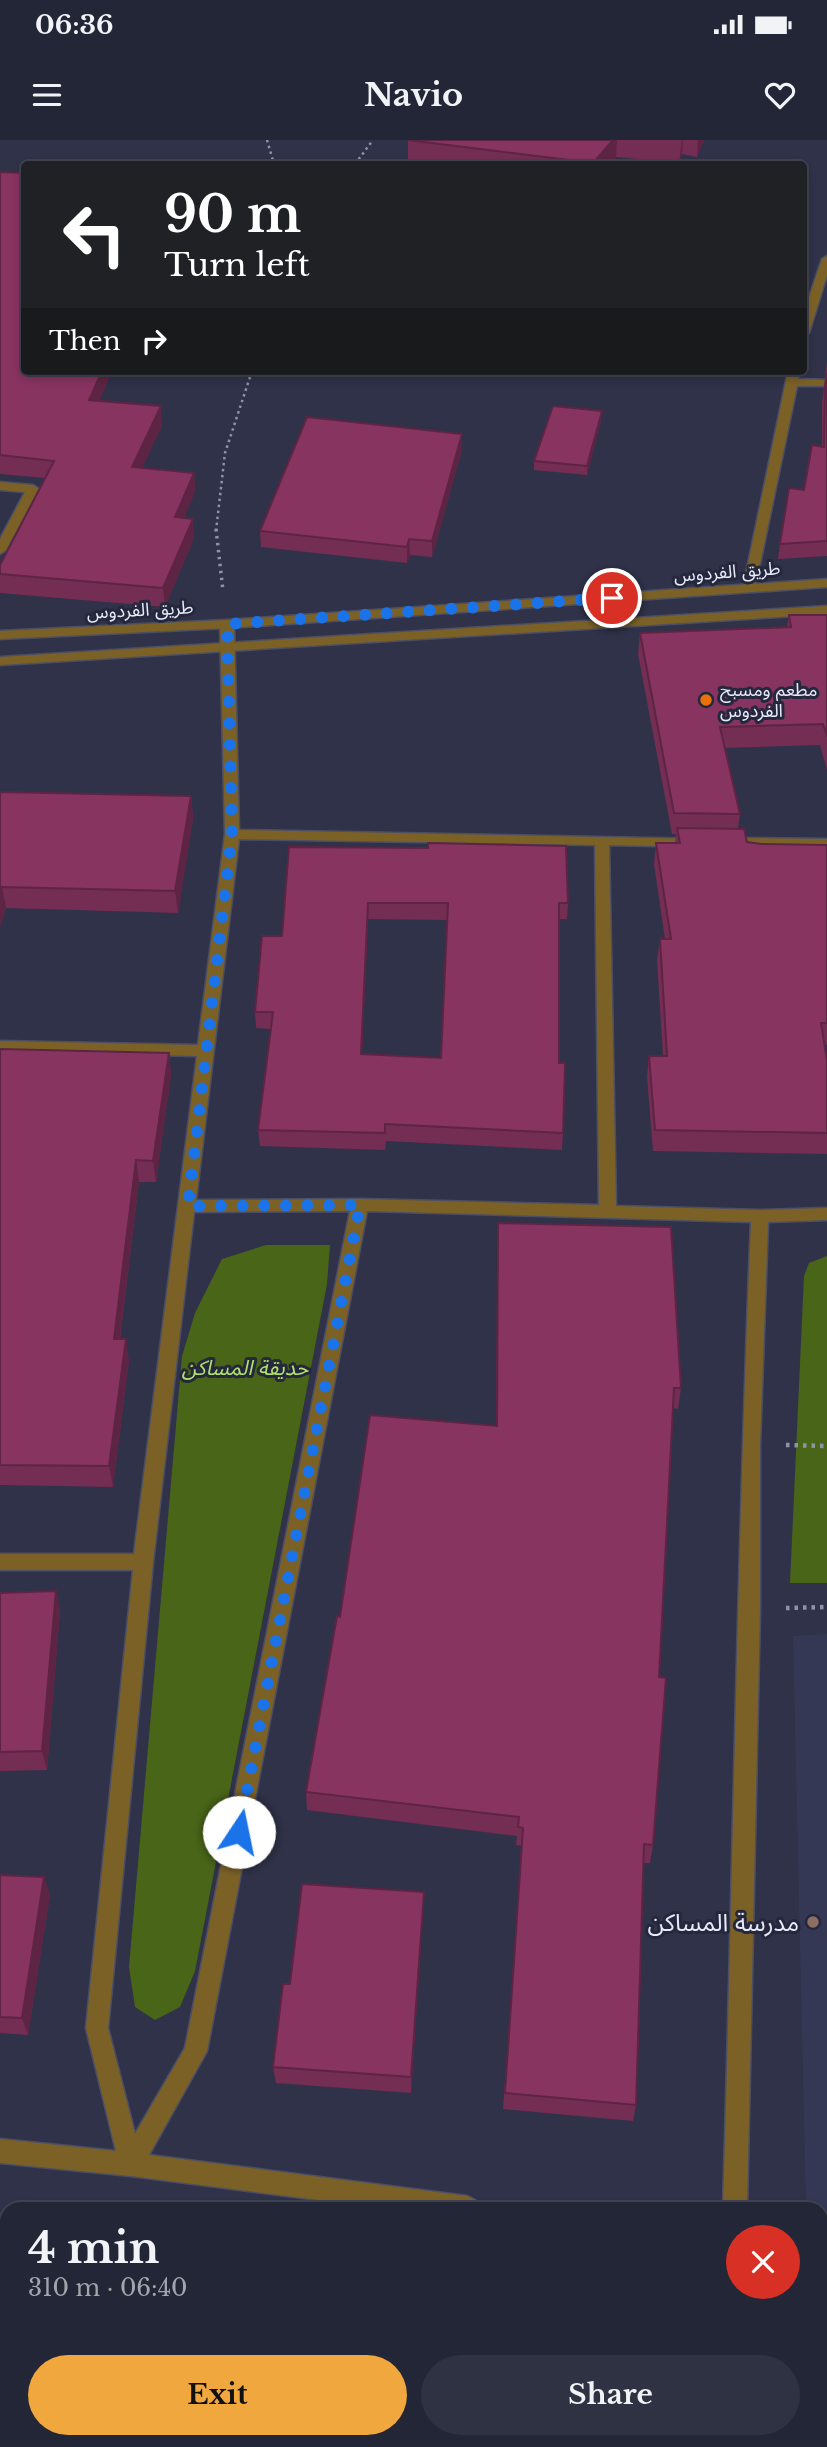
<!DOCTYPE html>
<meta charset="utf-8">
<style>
:root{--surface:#232636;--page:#2f3242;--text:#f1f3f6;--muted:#a3a5ad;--line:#404351;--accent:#f0a73e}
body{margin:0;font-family:"Libre Baskerville","Noto Sans Arabic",serif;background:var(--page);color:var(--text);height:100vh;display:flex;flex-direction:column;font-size:26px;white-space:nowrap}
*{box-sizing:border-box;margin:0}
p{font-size:23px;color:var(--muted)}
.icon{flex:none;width:38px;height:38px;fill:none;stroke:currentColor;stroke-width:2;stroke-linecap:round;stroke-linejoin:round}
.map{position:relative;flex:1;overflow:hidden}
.side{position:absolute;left:0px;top:2062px;width:828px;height:247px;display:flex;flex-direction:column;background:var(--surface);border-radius:21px 21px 0 0;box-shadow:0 4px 10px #0003,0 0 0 2px var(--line)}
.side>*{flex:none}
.top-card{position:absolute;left:21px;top:21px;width:786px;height:214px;border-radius:7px;box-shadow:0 4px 10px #0003,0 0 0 2px var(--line);background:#202124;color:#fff;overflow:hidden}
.pin{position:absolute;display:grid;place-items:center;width:60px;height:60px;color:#fff;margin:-30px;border:4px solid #fff;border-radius:50%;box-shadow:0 2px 7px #0007}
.me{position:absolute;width:77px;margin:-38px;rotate:11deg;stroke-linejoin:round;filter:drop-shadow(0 0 5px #0008)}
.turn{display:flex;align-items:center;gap:24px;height:147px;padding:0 28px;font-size:32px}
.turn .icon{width:91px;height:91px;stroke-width:2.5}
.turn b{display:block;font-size:49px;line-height:60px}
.then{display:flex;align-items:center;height:66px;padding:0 28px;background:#0003;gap:14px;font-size:26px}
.round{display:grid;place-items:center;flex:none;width:74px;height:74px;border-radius:37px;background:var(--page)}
.head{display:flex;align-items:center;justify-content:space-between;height:119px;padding:0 28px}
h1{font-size:42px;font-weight:700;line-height:52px}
.button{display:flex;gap:14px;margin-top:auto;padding:14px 28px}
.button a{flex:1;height:80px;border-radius:42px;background:var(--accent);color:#111;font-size:28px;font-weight:700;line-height:80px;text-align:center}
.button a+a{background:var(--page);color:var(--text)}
.status{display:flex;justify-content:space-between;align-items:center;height:49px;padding:0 35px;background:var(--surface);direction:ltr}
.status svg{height:19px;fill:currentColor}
header{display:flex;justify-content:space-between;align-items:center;height:91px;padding:0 28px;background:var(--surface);font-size:32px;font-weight:700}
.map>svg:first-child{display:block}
.built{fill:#353855}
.green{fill:#496518}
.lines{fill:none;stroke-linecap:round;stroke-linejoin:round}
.minor-casing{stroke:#4c4f64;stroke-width:3}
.tertiary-casing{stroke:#4c4f64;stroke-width:3}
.path-far2{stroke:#9093a5;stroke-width:2.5;stroke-dasharray:2.5 3.5;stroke-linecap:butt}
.path-far1{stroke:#9093a5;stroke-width:3.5;stroke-dasharray:2.5 4.5;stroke-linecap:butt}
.path{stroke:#9093a5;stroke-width:4.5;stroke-dasharray:3.5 5;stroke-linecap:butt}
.minor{fill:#7c6127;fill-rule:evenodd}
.tertiary{fill:#7c6127;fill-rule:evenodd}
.wall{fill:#742d53;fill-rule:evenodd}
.shaded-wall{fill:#5e2444}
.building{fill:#873461;stroke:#5e2444;stroke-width:2;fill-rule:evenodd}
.route{stroke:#1a73e8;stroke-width:12;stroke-dasharray:0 21.6}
.food-dot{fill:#e8710a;stroke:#25283d;stroke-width:2.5}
.education-dot{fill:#8d6e63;stroke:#25283d;stroke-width:2.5}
.labels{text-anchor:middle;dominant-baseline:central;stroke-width:6;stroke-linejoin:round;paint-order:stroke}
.far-street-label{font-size:18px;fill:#e6e9f7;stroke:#25283d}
.far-poi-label{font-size:18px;fill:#e6e9f7;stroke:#25283d;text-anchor:start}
.park-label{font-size:21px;font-style:italic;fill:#b1e06b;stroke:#25283d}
.near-poi-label{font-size:24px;fill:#e6e9f7;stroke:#25283d;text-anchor:end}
</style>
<div class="status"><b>06:36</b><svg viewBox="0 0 49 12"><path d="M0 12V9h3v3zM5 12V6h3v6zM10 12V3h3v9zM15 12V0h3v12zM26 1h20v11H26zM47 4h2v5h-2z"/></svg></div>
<header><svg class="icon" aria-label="menu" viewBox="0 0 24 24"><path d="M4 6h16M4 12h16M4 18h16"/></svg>Navio<svg class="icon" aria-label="heart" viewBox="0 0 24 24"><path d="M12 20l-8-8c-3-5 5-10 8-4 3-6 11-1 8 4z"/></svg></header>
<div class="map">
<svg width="827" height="2307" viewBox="0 0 827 2307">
<rect width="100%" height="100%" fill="#2f3248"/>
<path class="built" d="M 827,1494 L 827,2070 L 806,2068 L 793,1496 Z"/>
<g class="green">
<path d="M 266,1105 L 330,1105 L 327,1144 L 195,1831 L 180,1867 L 155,1880 L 135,1867 L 129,1827 L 182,1216 L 195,1173 L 222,1119 Z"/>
<path d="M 827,1116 L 827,1443 L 790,1443 L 804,1136 L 809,1123 Z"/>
</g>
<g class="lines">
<defs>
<g id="minor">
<path d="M 827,116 L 827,135 L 809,193 L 803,196 L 803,175 L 822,119 Z"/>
<path d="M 788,231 L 800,231 L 798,239 L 827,240 L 827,246 L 797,246 L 755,448 L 749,452 L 743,448 Z"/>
<path d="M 0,342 L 33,345 L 39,349 L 6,410 L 0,414 L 0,399 L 25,352 L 0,350 Z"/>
<path d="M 227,480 L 234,484 L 239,690 L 703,699 L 705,702 L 698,707 L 609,705 L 616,1066 L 760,1070 L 827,1068 L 827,1080 L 768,1082 L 760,1305 L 760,1468 L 747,2068 L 723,2068 C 733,1739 737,1410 751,1082 L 367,1071 L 207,1911 L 149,2015 L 467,2056 L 475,2060 L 479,2068 L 381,2068 L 131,2036 L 0,2023 L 0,1999 L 116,2011 L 86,1888 L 133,1430 L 0,1430 L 0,1414 L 134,1414 L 197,916 L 0,911 L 0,901 L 198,905 L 225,694 L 220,484 ZM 239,699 L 595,705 L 599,1065 L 360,1059 L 196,1060 ZM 350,1071 L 185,1908 L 135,1994 L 108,1888 L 153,1422 L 194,1072 Z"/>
<path d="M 733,698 L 827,699 L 827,709 L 728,706 L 728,700 Z"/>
<rect x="821" y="2097" width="6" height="24"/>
<rect x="713" y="2301" width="26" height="6"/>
</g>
<g id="tertiary">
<path d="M 827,439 L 827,447 L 227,488 L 0,499 L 0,491 L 227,480 Z"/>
<path d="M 827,466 L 827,474 L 0,525 L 0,517 Z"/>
</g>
</defs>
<use href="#minor" class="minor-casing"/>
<use href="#tertiary" class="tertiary-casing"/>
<g class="path-far2">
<path d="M 267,0 L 274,24"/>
<path d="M 355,24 L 373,0"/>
<path d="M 216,391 L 225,313 L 252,231"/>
</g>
<path class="path-far1" d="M 216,389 L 223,451"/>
<g class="path">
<path d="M 786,1305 L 827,1306"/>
<path d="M 786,1468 L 827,1467"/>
</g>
<use href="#minor" class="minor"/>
<use href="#tertiary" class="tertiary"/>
</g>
<g class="wall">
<path d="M 408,0 L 704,0 L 697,17 L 682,14 L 679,23 L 616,17 L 610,24 L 423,24 L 408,23 Z"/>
<path d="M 0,32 L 99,261 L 162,285 L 142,328 L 194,333 L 195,351 L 184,378 L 194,398 L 165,467 L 0,453 L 0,425 L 45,338 L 0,334 Z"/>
<path d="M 827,222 L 827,416 L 778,419 L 780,404 L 804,350 L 822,306 L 822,263 Z"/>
<path d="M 601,280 L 587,335 L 534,330 L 534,321 Z"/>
<path d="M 462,310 L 432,417 L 410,415 L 407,423 L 261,407 L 260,391 Z"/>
<path d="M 789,475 L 827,475 L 827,630 L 820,605 L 725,608 L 740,674 L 738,689 L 747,702 L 761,704 L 827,705 L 827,905 L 825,904 L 827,920 L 827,1014 L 653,1011 L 647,937 L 649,916 L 663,916 L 657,820 L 660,799 L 665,799 L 654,724 L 656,703 L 675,703 L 676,694 L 672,694 L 638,514 L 640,493 L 787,487 Z"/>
<path d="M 0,649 L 0,652 L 191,656 L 193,678 L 178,773 L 6,768 L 0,787 Z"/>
<path d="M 289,707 L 568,763 L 567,779 L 559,779 L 559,923 L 563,993 L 562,1010 L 386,1001 L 385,1010 L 260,1006 L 258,990 L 271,889 L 256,888 L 255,872 L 282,796 ZM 368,779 L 448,780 L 441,918 L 362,914 Z"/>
<path d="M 0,909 L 169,913 L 171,935 L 156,1042 L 139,1042 L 120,1199 L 129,1220 L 113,1347 L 0,1345 Z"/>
<path d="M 498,1083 L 681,1248 L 678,1269 L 673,1268 L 659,1537 L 653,1705 L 650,1723 L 644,1723 L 636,1965 L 633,1981 L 503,1969 L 522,1706 L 516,1705 L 517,1696 L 307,1670 L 306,1652 L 340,1477 L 496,1286 Z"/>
<path d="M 56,1451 L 60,1471 L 47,1630 L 0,1631 L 0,1453 Z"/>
<path d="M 0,1735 L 44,1737 L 50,1755 L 28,1895 L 0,1893 Z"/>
<path d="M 424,1752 L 423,1770 L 411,1953 L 276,1943 L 273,1927 L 290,1844 Z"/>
<path d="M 7,2176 L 7,2294 L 0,2292 L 0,2203 Z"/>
<path d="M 50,2301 L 180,2301 L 179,2307 L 82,2307 Z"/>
<path d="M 309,2301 L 595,2301 L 594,2307 L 310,2307 Z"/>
</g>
<g class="shaded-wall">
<path d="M 613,0 L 617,0 L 616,17 L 610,24 L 593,24 Z"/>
<path d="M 682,0 L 683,0 L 682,14 L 679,23 Z"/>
<path d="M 698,0 L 704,0 L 697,17 Z"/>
<path d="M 102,231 L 112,231 L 92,279 L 89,260 Z"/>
<path d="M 161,266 L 162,285 L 134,346 L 132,327 Z"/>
<path d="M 602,271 L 601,280 L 587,335 L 587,326 Z"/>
<path d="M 462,294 L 462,310 L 432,417 L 432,401 Z"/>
<path d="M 194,333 L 195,351 L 177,396 L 175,377 Z"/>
<path d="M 193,379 L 194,398 L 165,467 L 163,448 Z"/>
<path d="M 409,399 L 410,415 L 407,423 L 407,407 Z"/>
<path d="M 191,656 L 193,678 L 178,773 L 175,751 Z"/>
<path d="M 2,747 L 6,768 L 0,787 L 0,752 Z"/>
<path d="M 368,763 L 368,779 L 361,930 L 361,914 Z"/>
<path d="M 169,913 L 171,935 L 156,1042 L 153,1021 Z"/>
<path d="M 136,1020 L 139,1042 L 117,1220 L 114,1199 Z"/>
<path d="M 126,1199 L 129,1220 L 113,1347 L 109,1326 Z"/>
<path d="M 56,1451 L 60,1471 L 47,1630 L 42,1611 Z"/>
<path d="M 44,1737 L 50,1755 L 28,1895 L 22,1878 Z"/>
<path d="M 424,1752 L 423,1770 L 411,1953 L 411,1937 Z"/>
<path d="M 174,2301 L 180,2301 L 179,2307 L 173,2307 Z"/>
</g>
<g class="building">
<path d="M 408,0 L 613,0 L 593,23 Z"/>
<path d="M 0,32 L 24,33 L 24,231 L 102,231 L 89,260 L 161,266 L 132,327 L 194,333 L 175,377 L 193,379 L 163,448 L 0,434 L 0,425 L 54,321 L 0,315 Z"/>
<path d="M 827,233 L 827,401 L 780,404 L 789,348 L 804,350 L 812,305 L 824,307 L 825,248 Z"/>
<path d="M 553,266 L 602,271 L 587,326 L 534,321 Z"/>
<path d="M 307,277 L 462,294 L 432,401 L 409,399 L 407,407 L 260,391 Z"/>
<path d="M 789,475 L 827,475 L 827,596 L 823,584 L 720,587 L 740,674 L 674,673 L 640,493 L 791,487 Z"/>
<path d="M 0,652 L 191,656 L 175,751 L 2,747 L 0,752 Z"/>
<path d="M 677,688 L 744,689 L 747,702 L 761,704 L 827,705 L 827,883 L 821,883 L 827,920 L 827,993 L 655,990 L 649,916 L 667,916 L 660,799 L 671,799 L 656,703 L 680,703 Z"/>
<path d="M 428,703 L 566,706 L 568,763 L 559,763 L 559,923 L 565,923 L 563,993 L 385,984 L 385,993 L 258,990 L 273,872 L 255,872 L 262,796 L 282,796 L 289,707 L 428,708 ZM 368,763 L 448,763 L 441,918 L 361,914 Z"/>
<path d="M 0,909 L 169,913 L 153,1021 L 136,1020 L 114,1199 L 126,1199 L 109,1326 L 0,1325 Z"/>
<path d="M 498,1083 L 671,1087 L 681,1248 L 674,1248 L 659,1537 L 666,1538 L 653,1705 L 644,1704 L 636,1965 L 505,1953 L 523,1688 L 518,1687 L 519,1677 L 306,1652 L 337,1476 L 340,1477 L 370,1275 L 497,1286 Z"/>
<path d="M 56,1451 L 42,1611 L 0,1612 L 0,1453 Z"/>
<path d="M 0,1735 L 44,1737 L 22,1878 L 0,1877 Z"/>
<path d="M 302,1744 L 424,1752 L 411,1937 L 273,1927 L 283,1844 L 290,1844 Z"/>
<path d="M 7,2176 L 7,2283 L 0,2282 L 0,2203 Z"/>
<path d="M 109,2301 L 174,2301 L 173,2307 L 142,2307 Z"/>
<path d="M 332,2301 L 595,2301 L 594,2307 L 384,2307 Z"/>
</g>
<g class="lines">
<path class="route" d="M 239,1692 L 360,1065 L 188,1066 L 232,694 L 227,484 L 612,458"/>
</g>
<circle class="food-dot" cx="706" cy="560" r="7"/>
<circle class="education-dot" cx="813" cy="1782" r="7"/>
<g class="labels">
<g class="far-street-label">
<text transform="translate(727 432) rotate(-4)">طريق الفردوس</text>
<text transform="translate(140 470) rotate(-3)">طريق الفردوس</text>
</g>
<g class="far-poi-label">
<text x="720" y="550">مطعم ومسبح<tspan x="720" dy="21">الفردوس</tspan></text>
</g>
<g class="park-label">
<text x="245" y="1228">حديقة المساكن</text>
</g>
<g class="near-poi-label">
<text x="799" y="1782">مدرسة المساكن</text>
</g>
</g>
</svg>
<div class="pin" style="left:612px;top:458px;background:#d93025"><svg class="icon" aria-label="arrive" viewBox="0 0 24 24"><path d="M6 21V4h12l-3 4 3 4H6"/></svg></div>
<svg class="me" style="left:239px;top:1692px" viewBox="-20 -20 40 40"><circle r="19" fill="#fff"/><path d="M0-13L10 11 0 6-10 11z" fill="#1a73e8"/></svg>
<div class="top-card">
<div class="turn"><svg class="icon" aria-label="left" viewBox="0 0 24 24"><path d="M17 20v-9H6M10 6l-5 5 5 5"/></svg><div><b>90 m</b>Turn left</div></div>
<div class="then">Then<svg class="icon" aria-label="right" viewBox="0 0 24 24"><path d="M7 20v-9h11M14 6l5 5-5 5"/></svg></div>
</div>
<section class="side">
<div class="head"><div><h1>4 min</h1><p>310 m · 06:40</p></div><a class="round" style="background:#d93025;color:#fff"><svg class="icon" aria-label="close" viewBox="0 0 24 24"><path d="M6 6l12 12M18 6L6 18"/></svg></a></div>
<div class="button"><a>Exit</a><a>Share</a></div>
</section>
</div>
